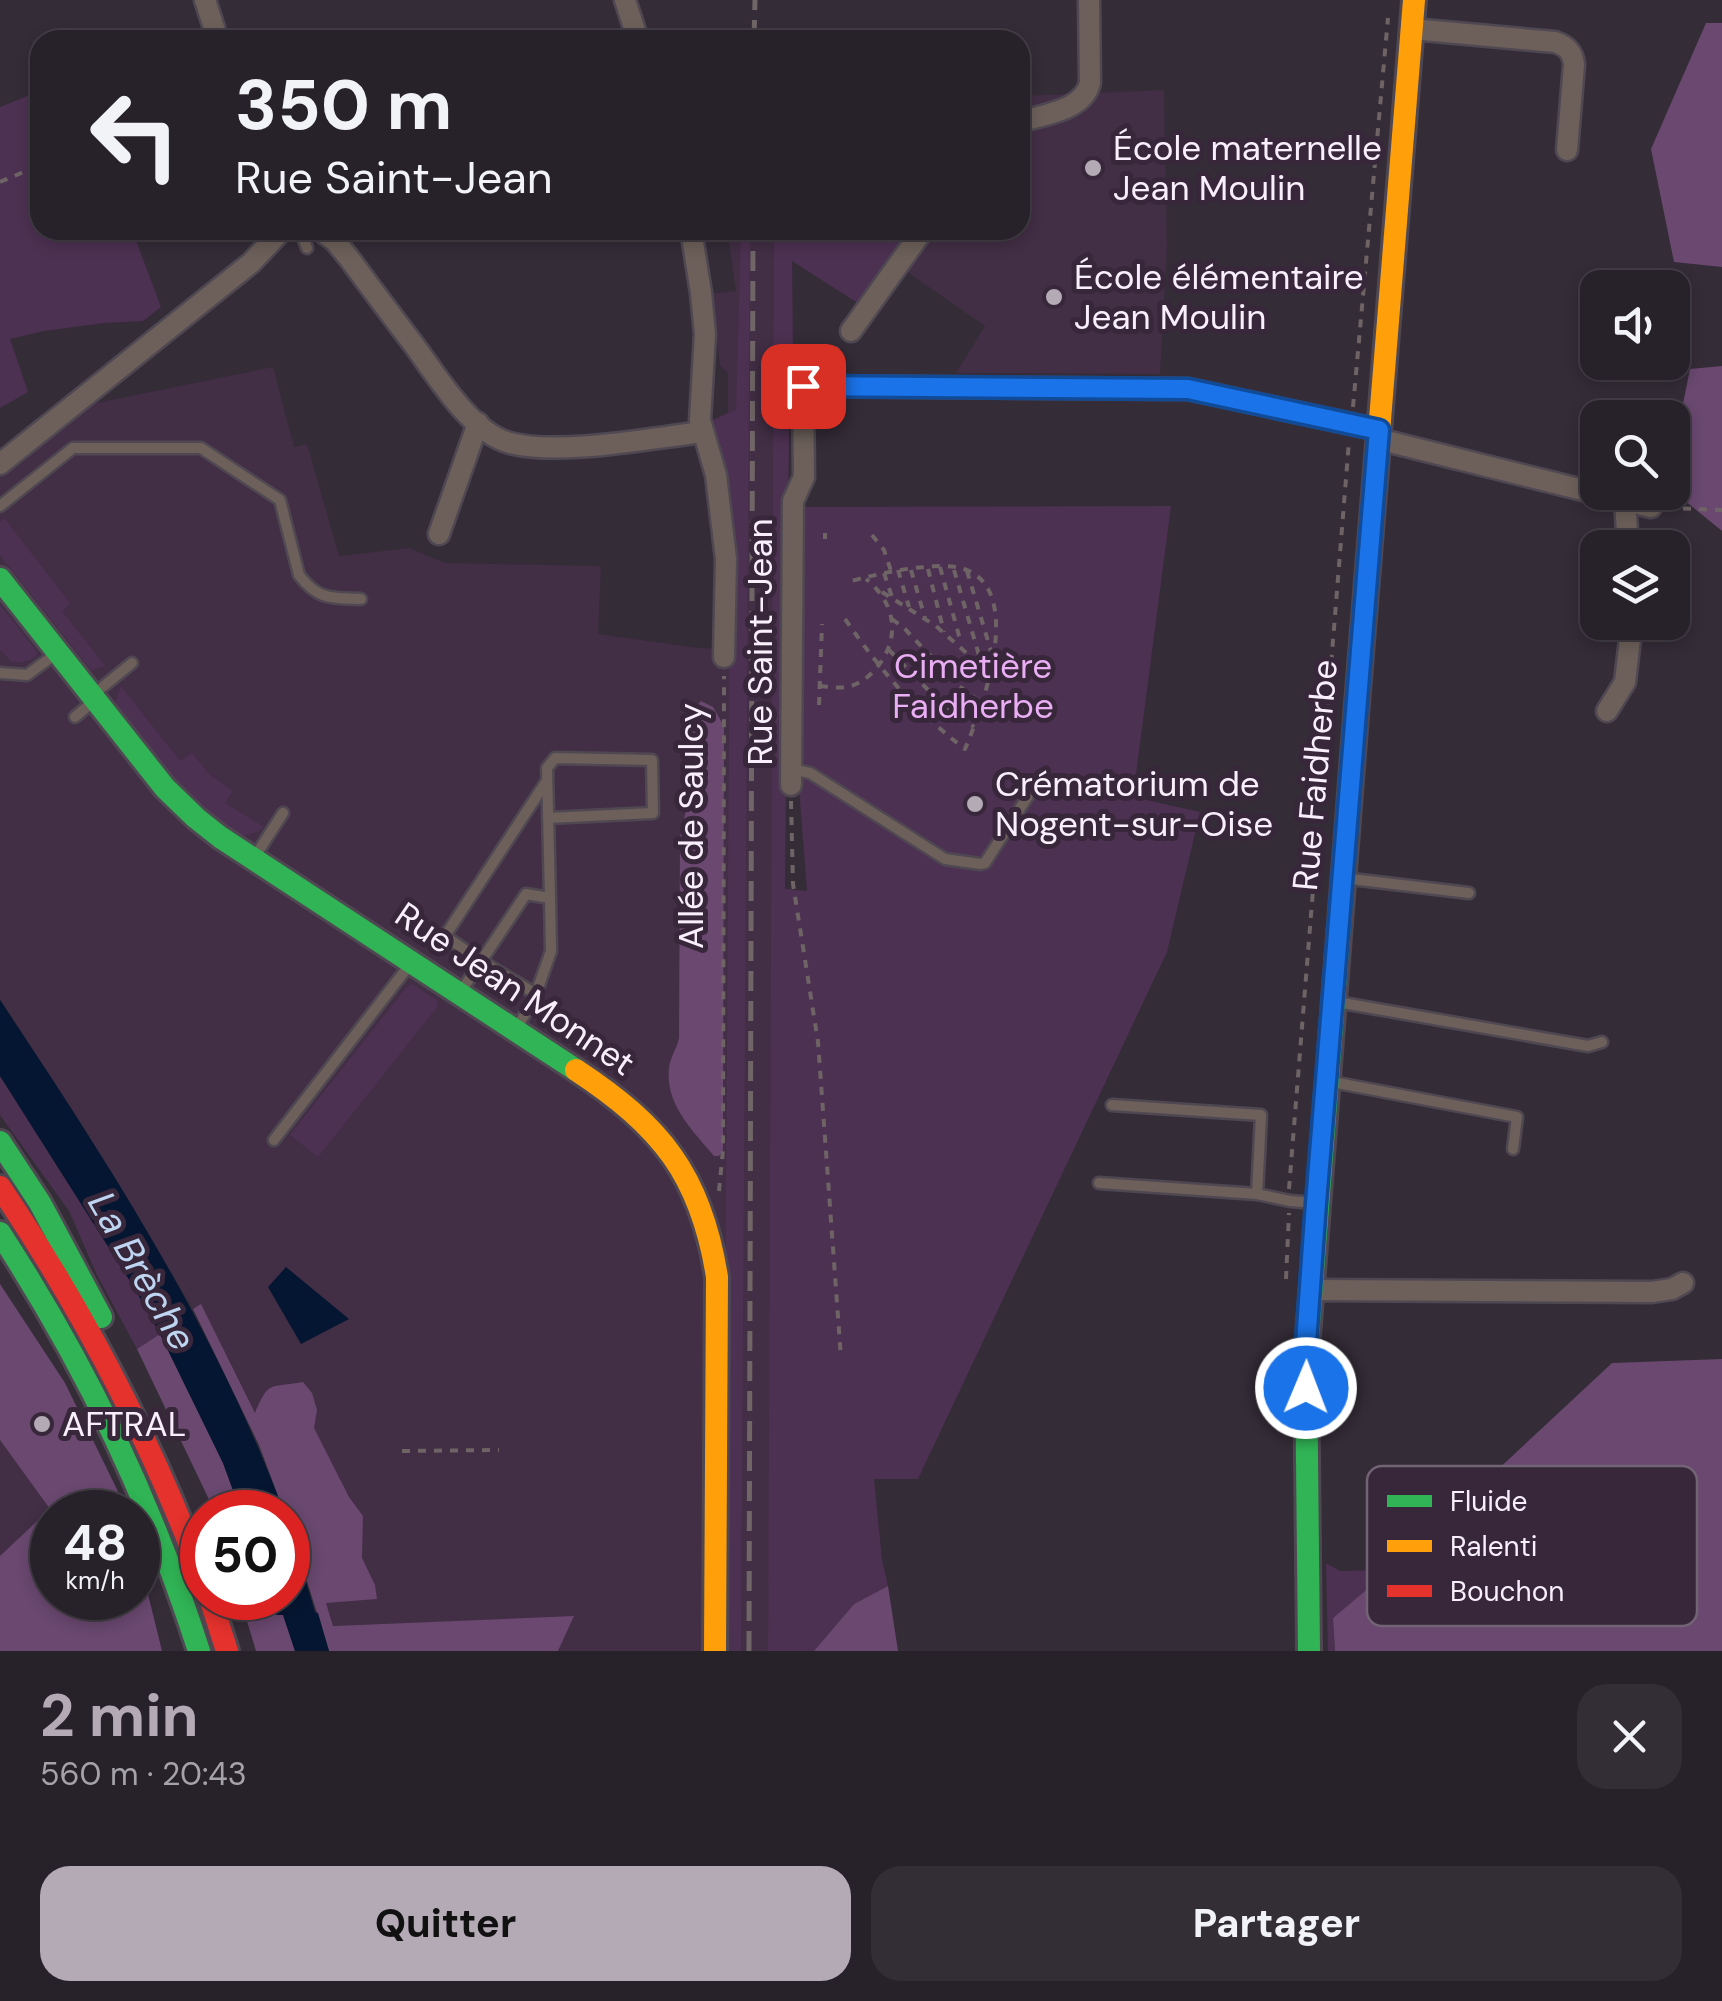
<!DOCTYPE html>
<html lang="fr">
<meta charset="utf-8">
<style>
:root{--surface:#272129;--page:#332e35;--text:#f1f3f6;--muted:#a4a3a8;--line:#433e46;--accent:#b4aab6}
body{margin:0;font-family:"DM Sans",sans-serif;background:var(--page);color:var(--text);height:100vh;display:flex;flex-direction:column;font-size:38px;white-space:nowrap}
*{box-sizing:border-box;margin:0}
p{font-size:32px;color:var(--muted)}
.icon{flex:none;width:55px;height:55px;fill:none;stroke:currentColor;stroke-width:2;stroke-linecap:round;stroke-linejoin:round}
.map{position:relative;height:1651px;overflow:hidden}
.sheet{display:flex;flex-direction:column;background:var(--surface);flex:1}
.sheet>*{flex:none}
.top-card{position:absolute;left:30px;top:30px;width:1000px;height:210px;border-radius:30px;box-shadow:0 5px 15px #0003,0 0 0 2px var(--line);background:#272129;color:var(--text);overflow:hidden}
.buttons{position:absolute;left:1580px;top:270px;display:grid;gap:20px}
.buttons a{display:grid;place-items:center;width:110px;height:110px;border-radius:20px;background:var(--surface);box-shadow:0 5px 15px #0003,0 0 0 2px var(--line);font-size:50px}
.speed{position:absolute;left:30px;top:1490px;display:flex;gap:20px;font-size:50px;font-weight:700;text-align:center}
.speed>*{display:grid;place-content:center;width:130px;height:130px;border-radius:50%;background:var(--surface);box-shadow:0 5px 15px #0003,0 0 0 2px var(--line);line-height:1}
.speed small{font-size:25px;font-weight:400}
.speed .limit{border:15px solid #d22;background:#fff;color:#111}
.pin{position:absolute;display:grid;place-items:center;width:85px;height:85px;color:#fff;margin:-42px;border-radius:20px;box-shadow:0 5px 15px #0006}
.me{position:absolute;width:110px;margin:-55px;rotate:1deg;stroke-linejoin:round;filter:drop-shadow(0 0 8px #0008)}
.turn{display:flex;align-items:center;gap:35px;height:210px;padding:0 40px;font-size:45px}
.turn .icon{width:130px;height:130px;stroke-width:2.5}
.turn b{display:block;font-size:70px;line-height:85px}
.round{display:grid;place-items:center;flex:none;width:105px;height:105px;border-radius:30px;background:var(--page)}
.headline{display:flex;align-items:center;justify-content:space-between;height:170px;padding:0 40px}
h1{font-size:60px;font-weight:700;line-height:75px;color:var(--accent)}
.cta{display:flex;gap:20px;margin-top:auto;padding:20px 40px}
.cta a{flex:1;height:115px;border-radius:30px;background:var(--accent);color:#111;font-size:40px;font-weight:700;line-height:115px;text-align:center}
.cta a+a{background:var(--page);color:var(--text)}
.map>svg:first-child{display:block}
.built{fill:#422e45}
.green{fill:#4d3152}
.forest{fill:#6a4870}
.water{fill:#051632}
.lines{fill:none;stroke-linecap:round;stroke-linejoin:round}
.lane-casing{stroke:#4f4852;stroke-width:15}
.street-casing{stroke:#4f4852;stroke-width:25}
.fast-casing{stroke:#4f4852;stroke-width:28}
.slow-casing{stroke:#4f4852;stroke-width:28}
.jam-casing{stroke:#4f4852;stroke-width:28}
.path{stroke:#6e6465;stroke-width:4;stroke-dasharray:8 8;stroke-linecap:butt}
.lane{stroke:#6d605a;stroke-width:10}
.street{stroke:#6d605a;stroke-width:20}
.fast{stroke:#30b455;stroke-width:22}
.slow{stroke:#ff9f0a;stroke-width:22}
.jam{stroke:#e5322d;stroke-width:22}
.rail{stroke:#706667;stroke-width:5;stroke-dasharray:20 10;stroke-linecap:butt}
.route-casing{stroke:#114b97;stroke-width:25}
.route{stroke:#1a73e8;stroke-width:18}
.poi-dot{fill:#b4aab6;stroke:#38273b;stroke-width:4}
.labels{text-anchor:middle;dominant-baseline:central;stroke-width:10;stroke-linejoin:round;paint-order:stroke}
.poi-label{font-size:35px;fill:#f9eefb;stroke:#38273b;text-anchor:start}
.street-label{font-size:35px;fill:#f9eefb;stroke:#38273b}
.park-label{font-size:35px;fill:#eaaef4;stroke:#38273b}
.water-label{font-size:38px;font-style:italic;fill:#bed5f1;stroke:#38273b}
.key{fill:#38273b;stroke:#726375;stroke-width:2.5}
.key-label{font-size:28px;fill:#f9eefb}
</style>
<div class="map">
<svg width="1722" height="1651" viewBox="0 0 1722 1651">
<rect width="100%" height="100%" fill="#342c37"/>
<g class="built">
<path d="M 1164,90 L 1167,247 L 1160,374 L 956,373 L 985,326 L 903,269 L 930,230 L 1020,230 L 1020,96 Z"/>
<path d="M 727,230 L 792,230 L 793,377 L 789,408 L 786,662 L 781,1580 L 768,1585 L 768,1651 L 558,1651 L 573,1617 L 333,1626 L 273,1450 L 201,1305 L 193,1309 L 83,1127 L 0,999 L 0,464 L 67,409 L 273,367 L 294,447 L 307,444 L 339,556 L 409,548 L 445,563 L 601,566 L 598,634 L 698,648 L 729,649 L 709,422 L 728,412 L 728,373 L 720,365 L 710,294 L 736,291 Z"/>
<path d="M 0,1284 L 65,1383 L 105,1465 L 0,1560 Z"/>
</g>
<g class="green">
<path d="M 40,91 L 40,230 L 132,230 L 161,307 L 143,321 L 104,323 L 44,331 L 10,339 L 28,392 L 0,408 L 0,107 Z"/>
<path d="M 741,230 L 750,230 L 741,1651 L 723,1651 L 730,582 L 709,422 L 736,410 Z"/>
<path d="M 774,230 L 918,230 L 864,307 L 792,261 L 793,377 L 789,408 L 785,889 L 807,891 L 799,787 L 802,507 L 1171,506 L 1133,797 L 1200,812 L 1167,952 L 918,1479 L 874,1479 L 882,1560 L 888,1586 L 854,1604 L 814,1651 L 768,1651 Z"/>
<path d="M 4,518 L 70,603 L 62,611 L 105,666 L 91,670 L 0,555 L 0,522 Z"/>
<path d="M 0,605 L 38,653 C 31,662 23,663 12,662 L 0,650 Z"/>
<path d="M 121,686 L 180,761 L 192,753 L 210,775 L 233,791 L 225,803 L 264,827 C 256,834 245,837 234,834 C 204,827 139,737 116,709 L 116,700 Z"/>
<path d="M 412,984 L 438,1001 L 437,1007 L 318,1157 L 290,1135 L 406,988 Z"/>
<path d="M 0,1076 L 135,1289 L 160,1334 L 137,1349 L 97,1275 L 69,1211 L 0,1115 Z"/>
<path d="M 1326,1563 L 1340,1571 L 1390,1570 L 1333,1618 L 1335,1651 L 1328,1651 Z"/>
</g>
<g class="forest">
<path d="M 1706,23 L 1722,23 L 1722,267 L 1674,262 L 1651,149 Z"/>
<path d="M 1722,366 L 1722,531 L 1673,491 L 1673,453 L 1690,369 Z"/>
<path d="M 701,701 L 713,707 L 724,726 L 723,1150 L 719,1156 L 714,1156 C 692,1130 665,1104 669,1068 C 670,1058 677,1048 679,1038 L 680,837 L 689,797 L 691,759 L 688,724 L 693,710 Z"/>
<path d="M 0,1284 L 65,1383 L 128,1512 L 52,1512 L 52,1598 L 138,1598 L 138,1533 L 156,1582 L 146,1586 L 162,1651 L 0,1651 L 0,1556 L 50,1509 L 0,1440 Z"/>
<path d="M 201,1304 L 255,1413 C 269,1380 269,1388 303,1382 L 312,1393 L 317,1410 L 314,1428 L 349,1497 L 363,1516 L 362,1558 L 375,1585 L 377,1599 L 326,1603 L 333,1626 L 574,1616 L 558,1651 L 329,1651 L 288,1521 L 288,1512 L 284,1512 L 259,1445 L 193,1309 Z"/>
<path d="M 160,1334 L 223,1463 L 241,1512 L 215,1512 L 137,1349 Z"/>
<path d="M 1722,1359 L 1722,1651 L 1335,1651 L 1333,1618 L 1390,1570 L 1612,1363 Z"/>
<path d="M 888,1586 L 898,1651 L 814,1651 L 854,1604 Z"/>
<path d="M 240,1598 L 271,1598 L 276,1615 L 283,1614 L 295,1651 L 256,1651 Z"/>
</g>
<g class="water">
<path d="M 0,1000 C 109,1164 215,1327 284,1512 L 241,1512 L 223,1463 L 160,1334 L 135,1289 L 0,1076 Z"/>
<path d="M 286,1267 L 349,1319 L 301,1344 L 268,1287 Z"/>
<path d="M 288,1521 L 315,1612 L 318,1613 L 329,1651 L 295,1651 L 283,1615 L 276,1615 L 271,1598 L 288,1598 Z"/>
</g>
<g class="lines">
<defs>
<g id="lane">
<path d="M 300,230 L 307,248"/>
<path d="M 0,506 L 73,448 L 201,448 L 280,500 L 299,575 C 318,600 331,598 361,599"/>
<path d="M 0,673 L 27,675 L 57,653"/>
<path d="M 94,694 L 132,663"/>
<path d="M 75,717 L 95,700"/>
<path d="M 791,769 L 810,773 L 945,859 L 980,864 L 985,863 L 1028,796"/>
<path d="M 548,818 L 653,813 L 652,760 L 555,758 L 547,768 L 550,898"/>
<path d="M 254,858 L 283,813"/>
<path d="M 1343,878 L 1469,893"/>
<path d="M 460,993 L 526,894 L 550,898 L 551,951 L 536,994 L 516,1030"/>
<path d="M 536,994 L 481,961 L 445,936 L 546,782"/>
<path d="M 1337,1002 L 1588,1046 L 1602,1042"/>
<path d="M 1327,1081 L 1517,1117 L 1513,1149"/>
<path d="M 1112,1105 L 1261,1115 L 1257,1194"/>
<path d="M 274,1140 L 411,963"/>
<path d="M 1099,1183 L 1257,1194 L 1290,1201 L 1316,1203"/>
</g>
<g id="street">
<path d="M 205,0 L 218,40"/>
<path d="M 625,0 L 638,40"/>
<path d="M 1412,29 L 1555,42 C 1567,46 1573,52 1574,65 L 1567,150"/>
<path d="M 1020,122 C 1044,114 1083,111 1090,83 L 1089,0"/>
<path d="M 320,230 L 335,241 L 349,258 C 370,287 392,316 414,345 C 437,376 471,433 510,443 C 560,456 651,438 703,432"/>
<path d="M 691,230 L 701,293 L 705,334 L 700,420 L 716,475 L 726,559 L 724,657"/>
<path d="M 851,331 L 923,230"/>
<path d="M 1378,439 L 1651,507"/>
<path d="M 0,464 L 251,263 L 282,230"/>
<path d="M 1625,500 L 1628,548"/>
<path d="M 439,534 L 478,423"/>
<path d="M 1607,711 L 1625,682 L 1632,622"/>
<path d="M 791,785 L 793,501 L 804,477 L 803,386 L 1188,389 L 1379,430"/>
<path d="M 1310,1290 L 1652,1292 L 1672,1289 L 1683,1283"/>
</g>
<g id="fast">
<path d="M 0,579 L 165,788 L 196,818 L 220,837 L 576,1070"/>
<path d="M 0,1142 L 40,1203 L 101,1317"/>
<path d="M 0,1233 C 87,1367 150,1499 199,1651"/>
<path d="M 1309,1651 L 1306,1362 L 1356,716"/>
</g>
<g id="slow">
<path d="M 1356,716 L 1414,0"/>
<path d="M 576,1070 C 661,1126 701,1175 717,1277 L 715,1651"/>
</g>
<g id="jam">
<path d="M 0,1187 C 83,1310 150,1438 202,1576"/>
<path d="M 210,1598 L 227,1651"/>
</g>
</defs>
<use href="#lane" class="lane-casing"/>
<use href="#street" class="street-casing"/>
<use href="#fast" class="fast-casing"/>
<use href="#slow" class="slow-casing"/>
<use href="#jam" class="jam-casing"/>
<g class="path">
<path d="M 0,182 L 40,165"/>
<path d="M 824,367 L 839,346"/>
<path d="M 1353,407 L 1388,18"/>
<path d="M 1667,508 L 1722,510"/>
<path d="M 872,535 L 884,550 L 891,571"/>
<path d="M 825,539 L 825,533"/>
<path d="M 940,567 L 961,643"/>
<path d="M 928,569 L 944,632"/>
<path d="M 898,570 L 909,607"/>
<path d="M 911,570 L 925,618"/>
<path d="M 954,570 L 981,662"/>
<path d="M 967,571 L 991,651"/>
<path d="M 884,573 L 892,597"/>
<path d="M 882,592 L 936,626 L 989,673"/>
<path d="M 845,619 C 881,671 914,710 965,749 C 982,709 1026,590 964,569 C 937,560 876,574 848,582"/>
<path d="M 892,619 L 904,628 L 959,686 L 982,703"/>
<path d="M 889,650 L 939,701 L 974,727"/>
<path d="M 820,686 C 830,687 841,689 851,686 C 864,682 873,673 881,662 C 901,632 893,601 866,579"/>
<path d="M 819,705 L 822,624"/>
<path d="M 791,801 L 793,884 L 818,1042 L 841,1358"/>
<path d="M 1289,1189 L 1349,441"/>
<path d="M 719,1191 L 723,1150 L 724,676"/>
<path d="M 1286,1279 L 1289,1213"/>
<path d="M 402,1451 L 499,1450"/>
</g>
<use href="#lane" class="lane"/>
<use href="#street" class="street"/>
<use href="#fast" class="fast"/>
<use href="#slow" class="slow"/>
<use href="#jam" class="jam"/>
<g class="rail">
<path d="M 754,40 L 755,0"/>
<path d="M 749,1651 L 753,230"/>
</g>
</g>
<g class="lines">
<defs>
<path id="route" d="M 803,386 L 1188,389 L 1379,430 L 1316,1203 L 1306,1343 L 1306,1388"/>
</defs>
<use href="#route" class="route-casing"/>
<use href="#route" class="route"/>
</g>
<g class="poi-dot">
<circle cx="1093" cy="168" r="10"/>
<circle cx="1054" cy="297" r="10"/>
<circle cx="975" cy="804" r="10"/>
<circle cx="42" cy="1424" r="10"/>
</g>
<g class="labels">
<g class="poi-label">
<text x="1113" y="148">École maternelle<tspan x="1113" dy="40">Jean Moulin</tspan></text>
<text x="1074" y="277">École élémentaire<tspan x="1074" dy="40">Jean Moulin</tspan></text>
<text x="995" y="784">Crématorium de<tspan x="995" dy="40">Nogent-sur-Oise</tspan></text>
<text x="62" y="1424">AFTRAL</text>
</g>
<g class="street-label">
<text transform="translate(760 642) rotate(-90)">Rue Saint-Jean</text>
<text transform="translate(1315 775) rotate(-85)">Rue Faidherbe</text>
<text transform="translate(691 826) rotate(-90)">Allée de Saulcy</text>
<text transform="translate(515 989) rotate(34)">Rue Jean Monnet</text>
</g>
<g class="park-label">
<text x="973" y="666">Cimetière<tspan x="973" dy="40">Faidherbe</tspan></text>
</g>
<g class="water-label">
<text transform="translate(142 1271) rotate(60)">La Brèche</text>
</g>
</g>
<rect x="1367" y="1466" width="330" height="160" rx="15" class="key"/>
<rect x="1387" y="1495" width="45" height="12" fill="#30b455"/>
<rect x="1387" y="1540" width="45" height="12" fill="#ff9f0a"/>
<rect x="1387" y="1585" width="45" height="12" fill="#e5322d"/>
<g class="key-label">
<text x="1450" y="1511">Fluide</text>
<text x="1450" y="1556">Ralenti</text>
<text x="1450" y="1601">Bouchon</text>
</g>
</svg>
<div class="buttons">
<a><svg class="icon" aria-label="sound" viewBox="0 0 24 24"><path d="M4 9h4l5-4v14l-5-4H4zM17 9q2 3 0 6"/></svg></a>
<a><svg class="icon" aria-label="search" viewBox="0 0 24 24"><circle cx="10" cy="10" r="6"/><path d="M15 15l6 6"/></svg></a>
<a><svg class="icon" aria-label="layers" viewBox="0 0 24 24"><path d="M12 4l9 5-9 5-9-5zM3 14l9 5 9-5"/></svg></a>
</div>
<div class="speed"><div>48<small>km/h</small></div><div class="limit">50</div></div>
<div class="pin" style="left:803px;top:386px;background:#d93025"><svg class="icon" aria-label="arrive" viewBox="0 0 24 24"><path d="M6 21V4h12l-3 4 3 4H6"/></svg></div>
<svg class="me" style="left:1306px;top:1388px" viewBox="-20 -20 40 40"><circle r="17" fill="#1a73e8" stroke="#fff" stroke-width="3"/><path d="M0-11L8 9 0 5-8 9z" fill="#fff"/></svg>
<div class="top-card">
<div class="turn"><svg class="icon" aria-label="left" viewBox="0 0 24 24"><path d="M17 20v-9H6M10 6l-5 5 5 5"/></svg><div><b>350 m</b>Rue Saint-Jean</div></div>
</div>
</div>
<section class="sheet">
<div class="headline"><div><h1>2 min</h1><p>560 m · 20:43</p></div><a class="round"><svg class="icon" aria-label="close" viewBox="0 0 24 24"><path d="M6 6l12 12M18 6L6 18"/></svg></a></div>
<div class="cta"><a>Quitter</a><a>Partager</a></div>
</section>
